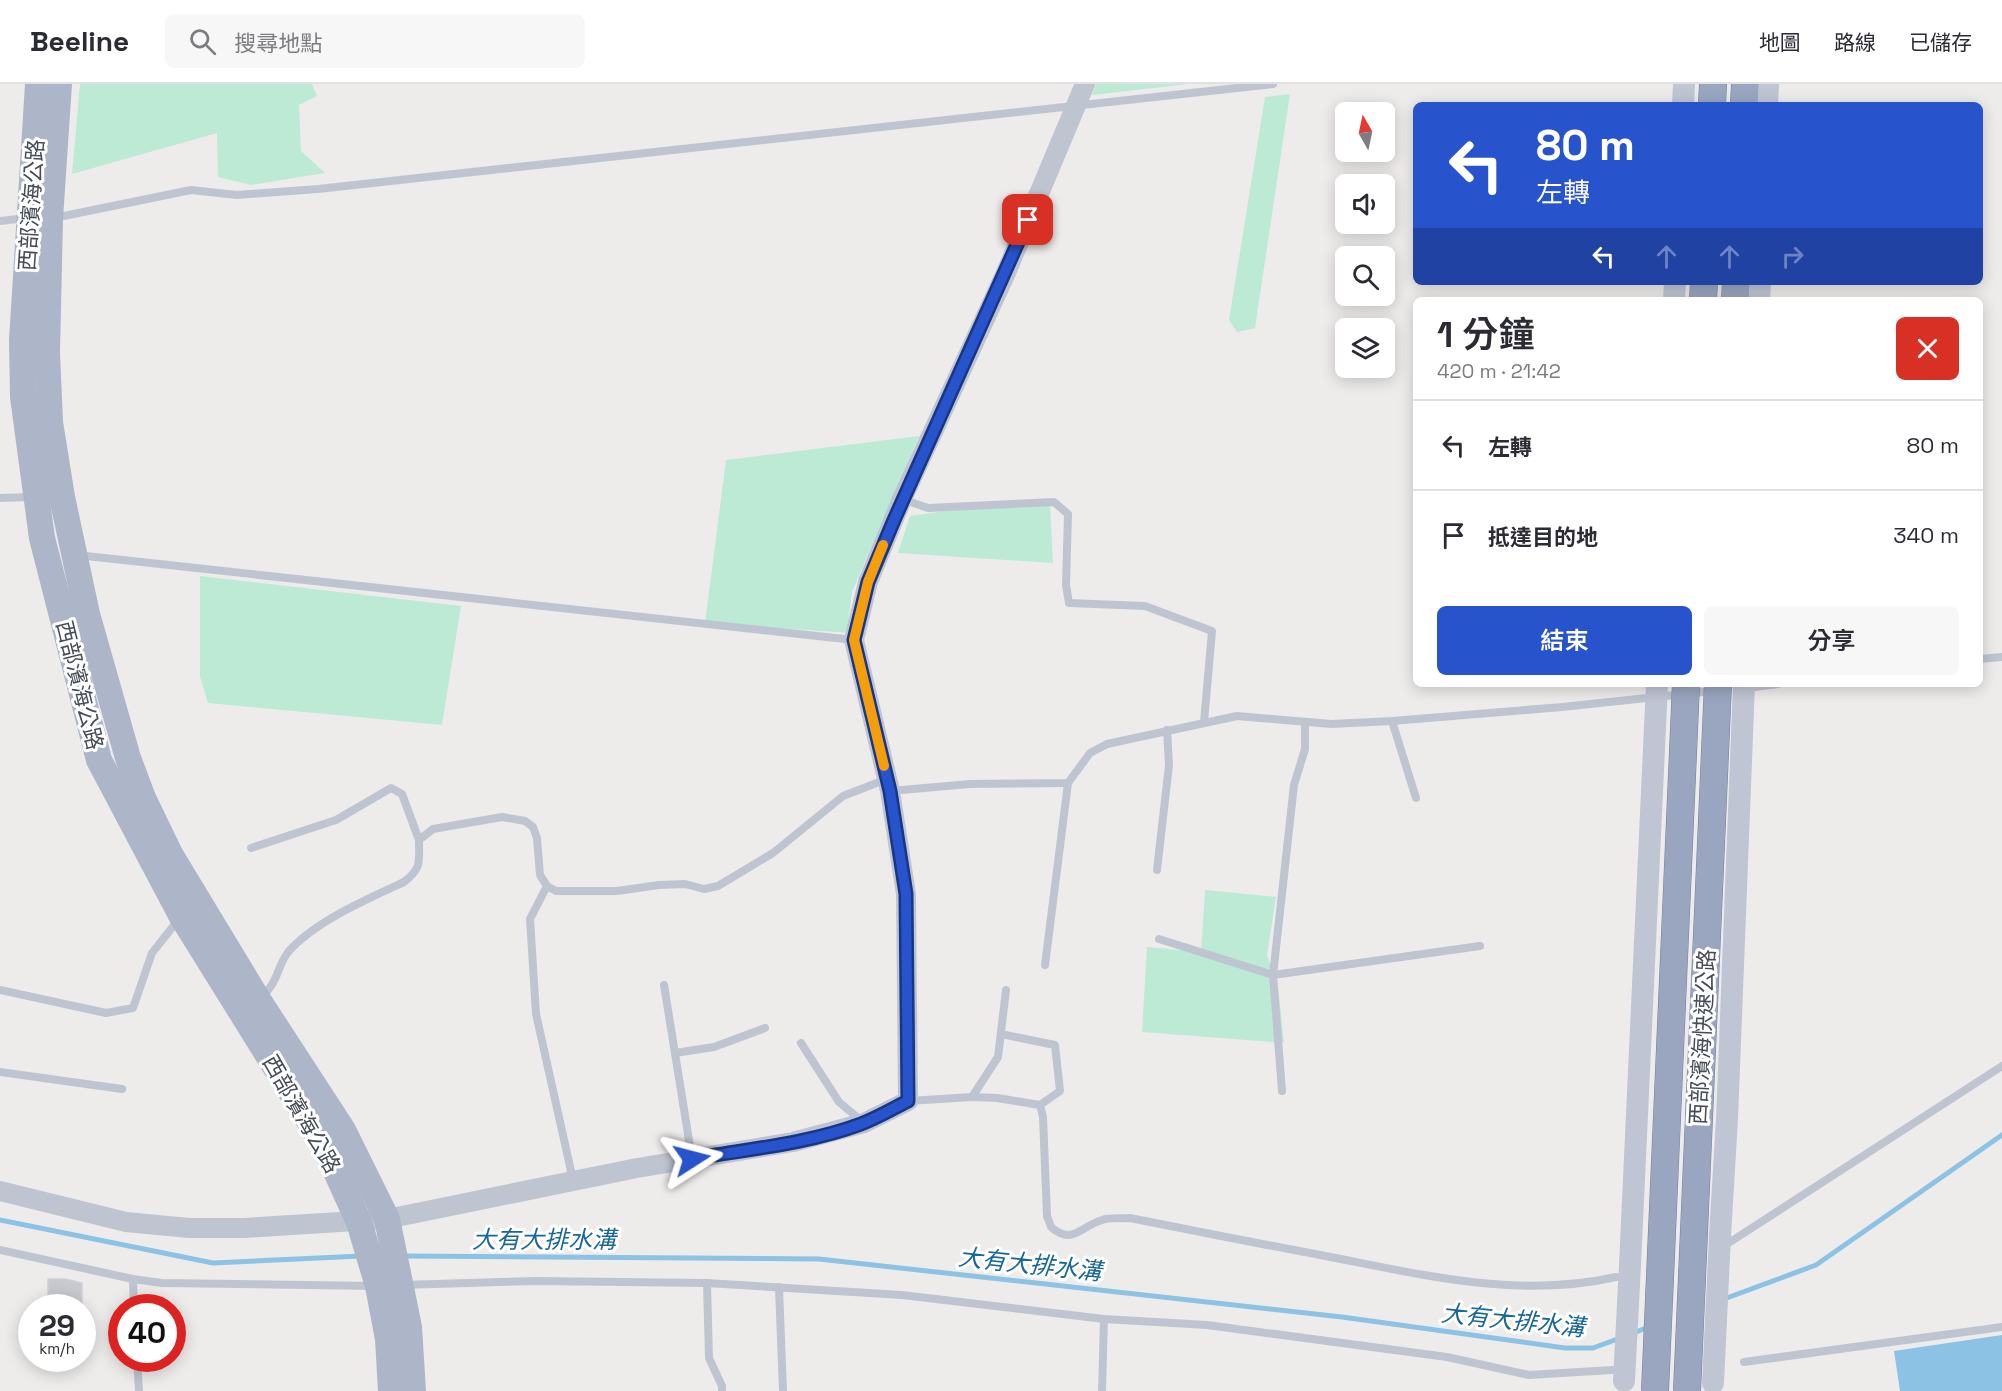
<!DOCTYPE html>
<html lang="zh-TW">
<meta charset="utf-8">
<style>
:root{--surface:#fff;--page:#f7f7f7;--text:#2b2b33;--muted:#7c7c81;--line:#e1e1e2;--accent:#2753cc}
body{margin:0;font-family:"Space Grotesk","Noto Sans TC",sans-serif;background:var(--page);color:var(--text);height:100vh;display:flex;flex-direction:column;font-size:22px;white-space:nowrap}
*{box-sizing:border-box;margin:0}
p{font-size:20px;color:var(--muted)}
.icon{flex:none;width:33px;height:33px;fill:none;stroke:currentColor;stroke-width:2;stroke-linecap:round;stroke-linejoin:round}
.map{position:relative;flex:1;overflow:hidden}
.sheet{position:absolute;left:1413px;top:213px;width:570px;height:390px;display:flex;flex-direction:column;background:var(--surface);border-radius:9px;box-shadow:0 3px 15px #0003}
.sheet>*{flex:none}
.guide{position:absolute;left:1413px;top:18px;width:570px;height:183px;border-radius:9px;box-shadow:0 3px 15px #0003;background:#2753cc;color:#fff;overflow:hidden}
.needle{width:39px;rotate:351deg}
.controls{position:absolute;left:1335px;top:18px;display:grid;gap:12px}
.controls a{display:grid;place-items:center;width:60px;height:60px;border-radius:9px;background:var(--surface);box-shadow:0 3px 15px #0003;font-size:30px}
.speed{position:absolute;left:18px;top:1210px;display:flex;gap:12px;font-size:30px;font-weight:700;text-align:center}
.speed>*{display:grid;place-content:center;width:78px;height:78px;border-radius:50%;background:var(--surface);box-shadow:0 3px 15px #0003;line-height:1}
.speed small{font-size:15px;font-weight:400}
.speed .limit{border:9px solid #d22;background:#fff;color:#111}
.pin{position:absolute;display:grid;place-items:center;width:51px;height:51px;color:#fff;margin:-26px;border-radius:12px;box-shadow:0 3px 9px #0006}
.me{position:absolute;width:66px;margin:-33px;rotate:81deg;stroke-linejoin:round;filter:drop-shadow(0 0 4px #0008)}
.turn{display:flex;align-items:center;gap:21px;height:126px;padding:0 24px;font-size:27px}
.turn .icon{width:78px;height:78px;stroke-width:2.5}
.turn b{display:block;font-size:42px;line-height:51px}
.lanes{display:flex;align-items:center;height:57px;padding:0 24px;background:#0003;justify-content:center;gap:30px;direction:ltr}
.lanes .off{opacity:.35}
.round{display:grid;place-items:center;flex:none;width:63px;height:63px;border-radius:9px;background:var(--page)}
.overview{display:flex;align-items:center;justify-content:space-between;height:102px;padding:0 24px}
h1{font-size:36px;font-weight:600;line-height:45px}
.button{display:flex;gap:12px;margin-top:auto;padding:12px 24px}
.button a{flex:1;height:69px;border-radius:9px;background:var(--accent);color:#fff;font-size:24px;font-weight:600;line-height:69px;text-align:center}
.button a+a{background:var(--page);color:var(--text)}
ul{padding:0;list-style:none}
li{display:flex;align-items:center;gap:18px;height:90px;padding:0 24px;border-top:2px solid var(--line)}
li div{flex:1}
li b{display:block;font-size:22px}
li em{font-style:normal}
header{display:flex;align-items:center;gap:36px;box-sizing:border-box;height:84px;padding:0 30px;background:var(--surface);border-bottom:2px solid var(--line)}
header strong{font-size:28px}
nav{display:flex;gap:33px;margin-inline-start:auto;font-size:21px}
.search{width:420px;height:54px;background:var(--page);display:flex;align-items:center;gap:15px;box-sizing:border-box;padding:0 21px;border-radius:9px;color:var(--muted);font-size:22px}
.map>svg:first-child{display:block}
.green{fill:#bcead5}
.water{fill:#8cc2e3}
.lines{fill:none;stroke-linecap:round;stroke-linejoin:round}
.stream{stroke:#8cc2e3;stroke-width:5}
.building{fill:#c9c9d0;stroke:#d0d0d7;stroke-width:1.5}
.trunk-casing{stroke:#7281a2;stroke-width:28}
.service{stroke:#bfc5d0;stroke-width:8}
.tertiary{stroke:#bfc5d0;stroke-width:20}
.secondary{stroke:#bfc5d3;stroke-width:22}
.primary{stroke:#adb6c9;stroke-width:26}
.trunk{stroke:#9aa6c0;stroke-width:27}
.trunk-bridge-casing{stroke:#7281a2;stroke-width:28;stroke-linecap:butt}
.secondary-bridge{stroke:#bfc5d3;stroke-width:22}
.trunk-bridge{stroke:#9aa6c0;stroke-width:27}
.route-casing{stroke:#193685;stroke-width:15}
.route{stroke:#2753cc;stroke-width:10}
.slow{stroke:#f59e0b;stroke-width:10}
.labels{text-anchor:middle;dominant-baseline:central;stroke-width:6;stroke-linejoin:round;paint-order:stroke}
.street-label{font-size:22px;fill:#454c57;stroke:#fff}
.water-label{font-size:24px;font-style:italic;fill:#176798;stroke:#fff}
</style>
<header>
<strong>Beeline</strong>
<div class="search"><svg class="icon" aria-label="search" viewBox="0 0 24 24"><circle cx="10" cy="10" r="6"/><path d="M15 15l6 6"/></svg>搜尋地點</div>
<nav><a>地圖</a><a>路線</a><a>已儲存</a></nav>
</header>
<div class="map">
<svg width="2002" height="1307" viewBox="0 0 2002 1307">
<rect width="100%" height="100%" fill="#eeeceb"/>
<g class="green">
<path d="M 80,0 L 312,0 L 317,12 L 299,21 L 301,67 L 325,89 L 251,101 L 218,93 L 217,49 L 72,90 Z"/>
<path d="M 1096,0 L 1189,0 L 1092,11 Z"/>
<path d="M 1290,10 L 1255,244 L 1237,248 L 1229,236 L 1265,13 Z"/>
<path d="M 919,352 L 852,508 L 849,530 L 850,549 L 705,539 L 726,376 Z"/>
<path d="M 1024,416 L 1050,422 L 1053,479 L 898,469 L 910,432 Z"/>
<path d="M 200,492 L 461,522 L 442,641 L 208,619 L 200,593 Z"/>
<path d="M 1205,806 L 1276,813 L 1267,871 L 1278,901 L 1284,959 L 1142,948 L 1147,863 L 1201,868 Z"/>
</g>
<path class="water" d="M 2002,1251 L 2002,1307 L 1900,1307 L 1894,1267 Z"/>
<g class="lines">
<g class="stream">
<path d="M 0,1136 L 213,1179 L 361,1172"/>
<path d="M 403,1172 L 819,1175 L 1342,1233 L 1565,1264 L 1593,1264 L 1620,1254"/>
<path d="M 1724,1215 L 1816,1181 L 2002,1051"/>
<path d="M 1631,1250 L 1651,1242"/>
</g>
</g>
<path class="building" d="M 48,1195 L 66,1195 L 82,1199 L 82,1224 L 48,1224 Z"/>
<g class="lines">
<defs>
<g id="trunk">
<path d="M 1712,21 L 1713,0"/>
<path d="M 1744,21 L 1745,0"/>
<path d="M 1703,216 L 1704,198"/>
<path d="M 1735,216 L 1736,198"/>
</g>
</defs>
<use href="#trunk" class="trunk-casing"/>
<g class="service">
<path d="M 54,134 L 191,106 L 237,111 L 318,105 L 1273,0"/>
<path d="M 0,137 L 26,134"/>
<path d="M 0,414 L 33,413"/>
<path d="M 902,415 L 928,424 L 1054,418 L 1068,430 L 1066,501 L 1069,519 L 1145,522 L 1212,547 L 1204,638"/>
<path d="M 77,471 L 854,556"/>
<path d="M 1980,575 L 2002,573"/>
<path d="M 1747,604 L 1778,600"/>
<path d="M 1392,637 L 1416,714"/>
<path d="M 890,707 L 970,700 L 1068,699 L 1090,669 L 1107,660 L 1237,632 L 1331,640 L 1392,637 L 1562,623 L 1713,607"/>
<path d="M 251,764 L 336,736 L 391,704 L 402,710 L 419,756"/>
<path d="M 1157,786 L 1169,681 L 1167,646"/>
<path d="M 547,802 L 530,835 L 536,930 L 573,1096"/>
<path d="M 1159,855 L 1273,891 L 1480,862"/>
<path d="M 1045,881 L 1068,699"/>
<path d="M 664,901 L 692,1075"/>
<path d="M 0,906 L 106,929 L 133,924 L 152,869 L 179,835"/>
<path d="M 261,914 C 279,898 277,881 289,867 C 316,837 367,815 404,798 C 422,784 419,778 419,756 L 433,745 L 502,733 L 525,737 L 533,743 L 537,754 L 540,791 L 547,802 L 556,807 L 617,807 L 659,801 L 685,800 L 704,805 L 718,802 L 773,769 L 843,712 L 887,695"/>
<path d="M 1001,950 L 1055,961 L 1060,1007 L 1040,1021"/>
<path d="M 801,959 L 839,1018 L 863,1038"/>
<path d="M 675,969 L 714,963 L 765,944"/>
<path d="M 0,988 L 122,1005"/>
<path d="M 1282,1007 L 1273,891 L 1294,701 L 1305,665 L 1305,638"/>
<path d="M 972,1013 L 998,973 L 1006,906"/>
<path d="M 908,1017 L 972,1013 L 997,1014 L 1040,1021 L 1043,1033 L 1047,1132 L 1051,1143 C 1073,1162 1081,1142 1102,1136 C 1110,1133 1121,1135 1130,1134 C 1200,1148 1271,1162 1341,1175 C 1432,1193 1523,1214 1616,1193"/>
<path d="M 1727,1160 L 2002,982"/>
<path d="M 0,1166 L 133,1195 L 162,1199 L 374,1202"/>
<path d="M 133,1195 L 134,1224"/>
<path d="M 707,1199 L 709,1274 L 722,1302 L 722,1307"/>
<path d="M 402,1201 L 535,1197 L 707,1199 L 902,1211 L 1104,1235 L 1207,1241 L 1447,1273 L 1529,1291 L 1612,1286"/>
<path d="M 779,1203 L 783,1307"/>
<path d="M 137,1275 L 139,1307"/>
<path d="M 1744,1278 L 2002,1243"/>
<path d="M 1102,1307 L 1104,1235"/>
</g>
<path class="tertiary" d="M 0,1107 L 126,1138 L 189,1144 L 244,1144 L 387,1135 L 637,1084 L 793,1058 L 864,1039 L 908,1017 L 906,810 L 890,707 L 854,556 L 868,498 L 902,415 L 1005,191 L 1085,0"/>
<g class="secondary">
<path d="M 1683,21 L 1684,0"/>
<path d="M 1767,21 L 1768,0"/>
<path d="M 1674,216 L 1675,198"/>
<path d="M 1759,216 L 1760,198"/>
<path d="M 1720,1152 L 1727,1035 L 1744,600"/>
<path d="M 1630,1181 L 1657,600"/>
</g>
<g class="primary">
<path d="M 38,0 L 22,256 L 23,313 L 42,454 L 99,676 L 182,833 L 324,1061 L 359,1138 L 378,1202 L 388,1255 L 391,1307"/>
<path d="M 59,0 L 50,135 L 47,269 L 50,338 L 62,413 L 87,530 L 128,674 L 143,714 L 170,770 L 259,917 L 343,1046 L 387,1135 L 409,1243 L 413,1307"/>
</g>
<use href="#trunk" class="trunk"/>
<defs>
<g id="trunk-bridge">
<path d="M 1655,1307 L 1686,600"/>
<path d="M 1687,1307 L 1718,600"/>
</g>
</defs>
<use href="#trunk-bridge" class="trunk-bridge-casing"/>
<g class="secondary-bridge">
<path d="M 1624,1297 L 1630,1181"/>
<path d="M 1713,1299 L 1720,1152"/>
</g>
<use href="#trunk-bridge" class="trunk-bridge"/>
</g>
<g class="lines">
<defs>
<path id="route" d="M 692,1075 C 748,1065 807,1060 861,1040 C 877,1034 892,1025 908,1017 L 906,810 L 890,707 L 854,556 L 868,498 L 894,436 L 1028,136"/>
</defs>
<use href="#route" class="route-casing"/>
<use href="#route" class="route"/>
<path class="slow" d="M 883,461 L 868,498 L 854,556 L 884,682"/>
</g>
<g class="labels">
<g class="street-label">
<text transform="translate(31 121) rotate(-86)">西部濱海公路</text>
<text transform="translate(80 601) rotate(76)">西部濱海公路</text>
<text transform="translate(1702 953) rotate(-87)">西部濱海快速公路</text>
<text transform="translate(302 1030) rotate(60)">西部濱海公路</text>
</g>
<g class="water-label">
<text x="544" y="1155">大有大排水溝</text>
<text transform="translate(1030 1180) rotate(6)">大有大排水溝</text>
<text transform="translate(1513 1236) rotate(6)">大有大排水溝</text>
</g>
</g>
</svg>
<div class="controls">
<a><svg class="needle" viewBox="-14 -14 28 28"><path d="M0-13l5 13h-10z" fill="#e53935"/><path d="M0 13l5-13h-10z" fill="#7c7c81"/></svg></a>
<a><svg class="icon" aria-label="sound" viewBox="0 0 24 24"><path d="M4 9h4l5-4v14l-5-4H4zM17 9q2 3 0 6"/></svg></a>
<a><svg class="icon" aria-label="search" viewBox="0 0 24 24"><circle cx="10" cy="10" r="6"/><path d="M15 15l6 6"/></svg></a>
<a><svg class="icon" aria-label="layers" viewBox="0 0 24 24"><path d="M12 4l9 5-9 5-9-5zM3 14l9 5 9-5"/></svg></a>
</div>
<div class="speed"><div>29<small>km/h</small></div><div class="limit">40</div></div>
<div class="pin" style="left:1028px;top:136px;background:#d93025"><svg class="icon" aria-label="arrive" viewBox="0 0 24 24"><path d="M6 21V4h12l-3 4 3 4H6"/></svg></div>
<svg class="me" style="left:692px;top:1075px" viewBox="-20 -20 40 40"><path d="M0-17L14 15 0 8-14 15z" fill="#2753cc" stroke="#fff" stroke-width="4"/></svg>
<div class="guide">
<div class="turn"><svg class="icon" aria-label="left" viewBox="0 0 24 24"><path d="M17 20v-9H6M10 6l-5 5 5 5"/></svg><div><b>80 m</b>左轉</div></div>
<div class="lanes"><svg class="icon" aria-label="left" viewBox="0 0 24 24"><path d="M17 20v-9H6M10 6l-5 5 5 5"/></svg><svg class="icon off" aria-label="ahead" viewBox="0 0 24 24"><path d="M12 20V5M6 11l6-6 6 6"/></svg><svg class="icon off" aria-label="ahead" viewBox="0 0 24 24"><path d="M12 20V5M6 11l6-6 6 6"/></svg><svg class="icon off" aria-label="right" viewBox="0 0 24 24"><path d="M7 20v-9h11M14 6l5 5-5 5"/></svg></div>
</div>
<section class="sheet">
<div class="overview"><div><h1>1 分鐘</h1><p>420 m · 21:42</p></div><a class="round" style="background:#d93025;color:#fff"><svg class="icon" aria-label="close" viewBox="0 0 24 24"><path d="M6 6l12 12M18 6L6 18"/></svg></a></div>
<ul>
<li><svg class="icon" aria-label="left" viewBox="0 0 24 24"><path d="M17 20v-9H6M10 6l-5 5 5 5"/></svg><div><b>左轉</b></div><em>80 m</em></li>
<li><svg class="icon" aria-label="arrive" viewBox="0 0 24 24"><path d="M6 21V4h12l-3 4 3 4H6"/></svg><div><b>抵達目的地</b></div><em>340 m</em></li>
</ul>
<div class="button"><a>結束</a><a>分享</a></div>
</section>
</div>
